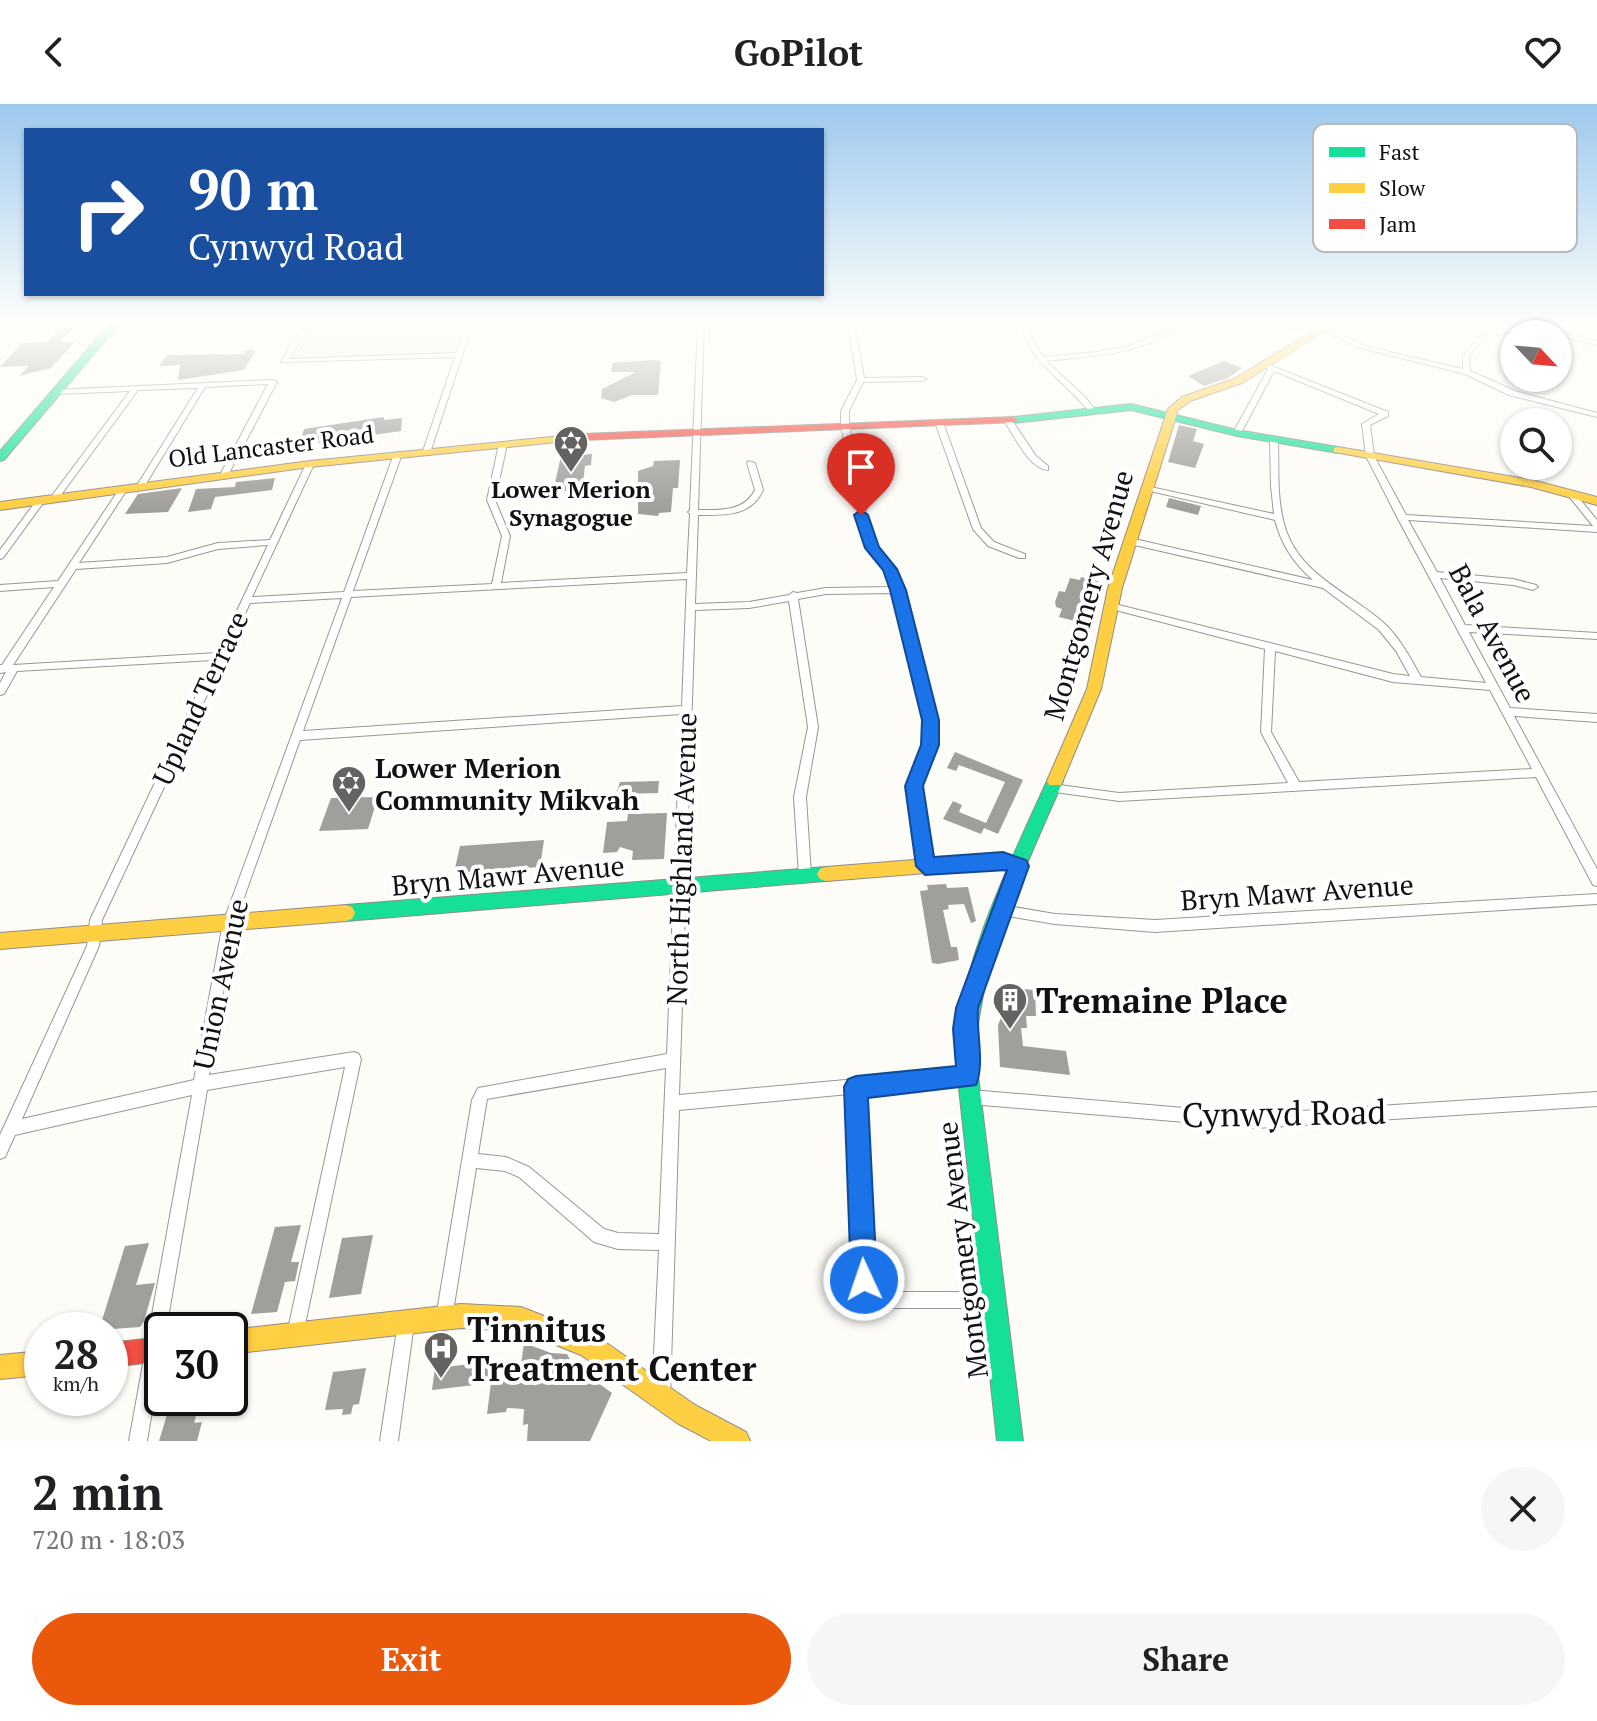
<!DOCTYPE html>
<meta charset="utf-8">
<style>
:root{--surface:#fff;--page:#f6f6f6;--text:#202124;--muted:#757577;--accent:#ea580c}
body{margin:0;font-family:"PT Serif",serif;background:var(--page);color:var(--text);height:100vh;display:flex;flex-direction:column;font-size:30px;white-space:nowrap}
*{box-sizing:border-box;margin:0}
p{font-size:26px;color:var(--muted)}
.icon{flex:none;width:44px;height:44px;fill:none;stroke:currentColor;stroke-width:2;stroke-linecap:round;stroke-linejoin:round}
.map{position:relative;height:1337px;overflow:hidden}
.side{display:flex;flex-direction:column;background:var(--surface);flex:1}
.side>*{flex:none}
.hud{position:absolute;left:24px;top:24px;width:800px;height:168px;border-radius:0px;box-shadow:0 2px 6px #0004;background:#1a4fa0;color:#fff;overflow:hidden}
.needle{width:52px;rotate:116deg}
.tools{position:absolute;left:1500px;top:216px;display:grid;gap:16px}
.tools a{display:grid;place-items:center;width:72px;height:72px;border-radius:50%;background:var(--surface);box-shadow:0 2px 6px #0004;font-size:40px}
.speed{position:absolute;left:24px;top:1208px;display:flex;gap:16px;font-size:40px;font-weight:700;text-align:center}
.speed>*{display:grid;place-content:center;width:104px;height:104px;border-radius:50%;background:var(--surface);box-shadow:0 2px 6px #0004;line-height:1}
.speed small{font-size:20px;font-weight:400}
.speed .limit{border:4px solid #111;border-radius:12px;background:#fff;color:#111}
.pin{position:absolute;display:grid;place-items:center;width:68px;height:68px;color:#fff;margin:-82px -34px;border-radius:50% 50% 50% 0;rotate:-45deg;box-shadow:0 0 8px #0007}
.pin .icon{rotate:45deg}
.me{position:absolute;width:88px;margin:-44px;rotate:357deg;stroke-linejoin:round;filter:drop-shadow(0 0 6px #0008)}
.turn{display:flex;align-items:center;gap:28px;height:168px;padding:0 32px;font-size:36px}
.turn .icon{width:104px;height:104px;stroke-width:2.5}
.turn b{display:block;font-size:56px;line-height:68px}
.round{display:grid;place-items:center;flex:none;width:84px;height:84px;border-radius:42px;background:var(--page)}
.overview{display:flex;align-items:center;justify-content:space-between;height:136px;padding:0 32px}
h1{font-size:48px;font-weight:600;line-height:60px}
.cta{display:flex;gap:16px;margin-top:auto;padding:16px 32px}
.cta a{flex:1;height:92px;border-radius:48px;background:var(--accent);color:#fff;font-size:32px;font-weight:600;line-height:92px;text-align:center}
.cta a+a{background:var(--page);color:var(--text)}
header{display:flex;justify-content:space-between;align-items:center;height:104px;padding:0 32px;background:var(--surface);font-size:36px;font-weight:600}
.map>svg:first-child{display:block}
.green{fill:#e7f3d7}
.building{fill:#a19f9c}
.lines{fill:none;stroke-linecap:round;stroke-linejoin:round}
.street-casing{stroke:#979795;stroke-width:2}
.fast-casing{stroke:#8e8d8b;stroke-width:2}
.slow-casing{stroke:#8e8d8b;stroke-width:2}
.jam-casing{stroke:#8e8d8b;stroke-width:2}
.street{fill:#fffffe;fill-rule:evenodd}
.fast{fill:#16e098;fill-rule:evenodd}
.slow{fill:#ffcf43;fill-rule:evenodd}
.jam{fill:#f24e42;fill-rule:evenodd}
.route{fill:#1a73e8;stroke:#114b97;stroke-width:2}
.labels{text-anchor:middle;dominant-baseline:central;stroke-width:8;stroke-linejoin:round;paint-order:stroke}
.far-street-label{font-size:24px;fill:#111;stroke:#fff}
.far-poi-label{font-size:24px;font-weight:bold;fill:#111;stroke:#fff}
.street-label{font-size:28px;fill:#111;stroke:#fff}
.poi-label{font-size:28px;font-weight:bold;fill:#111;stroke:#fff;text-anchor:start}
.near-poi-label{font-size:34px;font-weight:bold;fill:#111;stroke:#fff;text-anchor:start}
.near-street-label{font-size:34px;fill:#111;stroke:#fff}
.key{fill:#fff;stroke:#b8b8b8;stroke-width:2}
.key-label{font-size:22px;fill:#111}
</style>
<header><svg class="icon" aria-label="back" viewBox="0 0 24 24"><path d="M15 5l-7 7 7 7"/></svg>GoPilot<svg class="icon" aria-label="heart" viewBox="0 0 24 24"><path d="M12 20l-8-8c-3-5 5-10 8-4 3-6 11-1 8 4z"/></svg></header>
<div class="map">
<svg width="1597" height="1337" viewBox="0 0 1597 1337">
<rect width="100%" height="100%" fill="#fdfcf7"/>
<path class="green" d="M 316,218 L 466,218 L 456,249 L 292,254 Z"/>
<g class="building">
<path d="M 59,224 L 73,224 L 59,238 L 75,238 L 51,264 L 19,272 L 29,262 L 0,263 L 22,239 L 47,238 Z"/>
<path d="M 247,246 L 256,246 L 244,266 L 178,276 L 180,261 L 159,262 L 167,251 L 244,250 Z"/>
<path d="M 652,256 L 661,257 L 658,291 L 632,291 L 614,298 L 601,294 L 602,285 L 636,268 L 611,268 L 613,259 Z"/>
<path d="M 1224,257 L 1242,264 L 1228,274 L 1204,282 L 1188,272 Z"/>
<path d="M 384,313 L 384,316 L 402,314 L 401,327 L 318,339 L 319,336 L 300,338 L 304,325 Z"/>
<path d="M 1179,321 L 1197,325 L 1193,337 L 1204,340 L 1195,364 L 1168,358 Z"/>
<path d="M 592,350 L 591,361 L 585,362 L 582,386 L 553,388 L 561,352 Z"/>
<path d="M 680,356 L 678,384 L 673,384 L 671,408 L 659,409 L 658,412 L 638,410 L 638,367 L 653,362 L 654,357 Z"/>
<path d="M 275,374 L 272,386 L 215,393 L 211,405 L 188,408 L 196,385 L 235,383 L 236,378 Z"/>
<path d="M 182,384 L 168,408 L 125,410 L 138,390 Z"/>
<path d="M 1169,394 L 1201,402 L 1198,411 L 1166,403 Z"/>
<path d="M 1081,473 L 1101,478 L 1087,520 L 1059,513 L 1062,505 L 1056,503 L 1055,498 L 1059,487 L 1065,488 L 1070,474 L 1080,476 Z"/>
<path d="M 955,648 L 1023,676 L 998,730 L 984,724 L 981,730 L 943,715 L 953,697 L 962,701 L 959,708 L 986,719 L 1005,678 L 959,661 L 956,667 L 947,664 Z"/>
<path d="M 659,677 L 658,689 L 621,690 L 617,687 L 620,678 Z"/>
<path d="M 378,693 L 368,725 L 319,727 L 331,694 Z"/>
<path d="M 667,709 L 664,755 L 632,756 L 633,747 L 620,743 L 617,748 L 603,749 L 607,718 L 627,717 L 628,710 Z"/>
<path d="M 544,736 L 540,763 L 454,769 L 460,742 Z"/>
<path d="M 946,780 L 947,784 L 968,783 L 976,817 L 971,819 L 964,800 L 948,801 L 949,805 L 943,806 L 951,843 L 957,843 L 959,856 L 938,860 L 932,859 L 920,787 L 928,786 L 927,781 Z"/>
<path d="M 1011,884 L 1035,886 L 1036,912 L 1026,912 L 1027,924 L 1021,924 L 1023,942 L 1066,947 L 1070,971 L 1000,963 L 998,921 L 1003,909 L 1011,910 Z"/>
<path d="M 301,1121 L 291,1158 L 299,1158 L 295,1177 L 285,1178 L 277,1208 L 251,1210 L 275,1123 Z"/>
<path d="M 373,1131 L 361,1190 L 329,1194 L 342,1134 Z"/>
<path d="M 149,1139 L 136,1181 L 155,1179 L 144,1217 L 140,1223 L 99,1226 L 125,1142 Z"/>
<path d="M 524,1239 L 551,1249 L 567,1250 L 573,1261 L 612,1289 L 590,1337 L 527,1337 L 528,1320 L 523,1321 L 524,1305 L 507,1304 L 506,1308 L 487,1310 L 491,1279 L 432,1286 L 435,1264 L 499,1257 L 496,1278 L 519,1275 Z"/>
<path d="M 366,1264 L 359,1300 L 353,1301 L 351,1310 L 342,1311 L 343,1305 L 325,1306 L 333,1268 Z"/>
<path d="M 172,1294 L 201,1294 L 194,1319 L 202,1318 L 197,1337 L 159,1337 Z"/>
</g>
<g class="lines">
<defs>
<g id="street">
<path d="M 306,218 L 312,218 L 289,255 L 456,249 L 467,218 L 473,218 L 430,349 L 423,347 L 455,253 L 282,258 L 281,257 Z"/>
<path d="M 698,218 L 704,218 L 698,406 C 720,406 744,408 755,386 L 747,359 L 748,357 L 755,359 L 763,386 C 751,413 724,411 698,411 L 695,500 L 749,498 L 789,491 L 793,488 L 797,489 L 826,484 L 892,483 C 884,462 871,449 862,429 L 841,321 L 841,307 L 857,276 L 848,218 L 854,218 L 864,274 L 922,273 L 926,275 L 922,277 L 863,278 L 849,307 L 849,321 L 870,429 L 877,443 L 894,465 L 903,486 L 935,616 L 935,641 L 920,690 L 931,762 L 929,766 L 925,767 L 921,766 L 919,762 L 908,690 L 925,641 L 925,616 L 894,489 L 826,490 L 798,495 L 818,623 L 806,693 L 811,771 L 809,775 L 805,776 L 801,775 L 799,771 L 794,693 L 808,623 L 789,497 L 749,504 L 695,506 L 679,991 L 968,965 L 973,967 L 975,972 L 973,977 L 968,979 L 863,989 L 871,1170 L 875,1182 L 884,1188 L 994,1188 L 1000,1190 L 1002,1196 L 1000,1202 L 994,1204 L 882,1204 L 862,1193 L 855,1170 L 849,990 L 679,1006 L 670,1292 L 667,1298 L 661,1301 L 655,1298 L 652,1292 L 659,1146 L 618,1145 L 594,1138 L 519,1073 L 505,1067 L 476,1064 L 452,1214 L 450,1220 L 444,1222 L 438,1220 L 436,1214 L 472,996 L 478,984 L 667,950 L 681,610 L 300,636 L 235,819 L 209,971 L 354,948 L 359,950 L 361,955 L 303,1230 L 301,1236 L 295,1238 L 289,1236 L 287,1230 L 345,963 L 207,986 L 166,1226 L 162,1226 L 162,1248 L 147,1337 L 129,1337 L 192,991 L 15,1031 L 5,1053 L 0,1055 L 0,1031 L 87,842 L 90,816 L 213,556 L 17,567 L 4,590 L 0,591 L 0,579 L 6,568 L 0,569 L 0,561 L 2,561 L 54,483 L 0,487 L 0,481 L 58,477 L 120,384 L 124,382 L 128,384 L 79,459 L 167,453 L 218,439 L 270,436 L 306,360 L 310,358 L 314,360 L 252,493 L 344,488 L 394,350 L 398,348 L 402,350 L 353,487 L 492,480 L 502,432 L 487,396 L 499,340 L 503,338 L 507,340 L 495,396 L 510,432 L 501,479 L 687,469 L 690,410 L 688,408 L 690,406 ZM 268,441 L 217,549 L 13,561 L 76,465 L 167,459 L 218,445 ZM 687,475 L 682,602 L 303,627 L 351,493 ZM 342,494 L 223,819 L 194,976 L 22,1015 L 99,842 L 102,816 L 250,499 ZM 666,964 L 659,1130 L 618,1129 L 604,1125 L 529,1063 L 506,1053 L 478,1050 L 487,995 Z"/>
<path d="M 1021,218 L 1027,218 L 1030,232 L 1043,253 L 1097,248 L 1130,242 L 1162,228 L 1176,218 L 1183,218 C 1145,252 1095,251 1046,257 L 1086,294 L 1096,307 L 1092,309 C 1084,303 1077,293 1069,286 C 1048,265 1026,249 1021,218 Z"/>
<path d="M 1258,218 L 1276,218 L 1317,223 L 1309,218 L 1317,218 L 1364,242 L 1463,265 L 1463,252 L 1478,233 L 1518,221 L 1517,218 L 1523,218 L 1597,237 L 1597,241 L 1526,223 L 1482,235 L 1469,252 L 1470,267 L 1515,287 L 1597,309 L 1597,313 L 1509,291 L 1465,270 L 1360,244 L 1321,225 L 1318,227 L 1261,220 Z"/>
<path d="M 1264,259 L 1388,308 L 1388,312 L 1370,321 L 1374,352 L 1406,411 L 1593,422 L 1567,390 L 1571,388 L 1574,388 L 1597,416 L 1597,428 L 1408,416 L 1437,468 L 1513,475 L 1536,481 L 1538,483 L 1533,486 L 1513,481 L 1440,474 L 1465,521 L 1597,529 L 1597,535 L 1469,528 L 1510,604 L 1597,610 L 1597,618 L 1514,612 L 1597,765 L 1597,782 L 1593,781 L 1536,673 L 1119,697 L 1048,687 L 1046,684 L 1048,681 L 1052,680 L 1119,689 L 1288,679 L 1261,628 L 1265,545 L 1108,504 L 1108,500 L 1111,499 L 1393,570 L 1410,572 L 1396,547 L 1379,526 L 1323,484 L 1130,440 L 1126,437 L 1130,434 L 1313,476 C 1294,460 1281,440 1275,416 L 1146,386 L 1142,384 L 1146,382 L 1274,410 L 1271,382 L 1270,336 L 1274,334 L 1278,336 C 1279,366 1276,400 1287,429 C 1304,474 1353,490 1386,521 C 1401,536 1411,555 1421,573 L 1486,579 L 1397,413 L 1366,352 L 1362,320 L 1379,310 L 1274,267 L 1241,329 L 1234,331 L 1233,329 L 1268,265 L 1261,261 ZM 1275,547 L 1393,578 L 1490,586 L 1532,665 L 1299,678 L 1271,628 Z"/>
<path d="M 273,276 L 277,278 L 227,373 L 220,371 L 268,280 L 205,283 L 144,383 L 140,385 L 136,383 L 198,284 L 138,286 L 58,395 L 52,395 L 51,393 L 130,287 L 56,290 L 52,288 L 53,286 Z"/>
<path d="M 1005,315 L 1011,315 L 1036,352 L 1048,362 L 1048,366 C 1028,364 1015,332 1004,317 Z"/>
<path d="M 937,319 L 944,321 L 981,424 L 994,438 L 1025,450 L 1025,454 L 1019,454 L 988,442 L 973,425 L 936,321 Z"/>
<path d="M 39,393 L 45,393 L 46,395 L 3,454 L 0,455 L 0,446 Z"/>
<path d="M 1597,790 L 1597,800 L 1155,828 L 1055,820 L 1002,811 L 998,810 L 996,806 L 998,802 L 1002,801 L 1055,810 L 1155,816 Z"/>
<path d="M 971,986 L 1256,1010 L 1597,988 L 1597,1002 L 1256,1024 L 971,1000 L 966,998 L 964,993 L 966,988 Z"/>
<path d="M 406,1211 L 412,1213 L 414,1219 L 398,1337 L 380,1337 L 398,1219 L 400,1213 Z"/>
</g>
<g id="fast">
<path d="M 111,218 L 121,218 L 4,356 L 0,357 L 0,347 Z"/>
<path d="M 1131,300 L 1237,326 L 1338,343 L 1344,346 L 1338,349 L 1237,332 L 1131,306 L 1013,319 L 1008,316 L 1013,313 Z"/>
<path d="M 1055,671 L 1061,673 L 1063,677 C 1025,764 982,851 975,947 L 1023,1337 L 997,1337 L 955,947 C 963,851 1008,764 1047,677 L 1049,673 Z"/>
<path d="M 826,763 L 832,765 L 835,770 L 832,775 L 826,777 L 346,817 L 340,815 L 337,809 L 340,803 L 346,801 Z"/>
</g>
<g id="slow">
<path d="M 1328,218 L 1339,218 L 1242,279 L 1190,297 L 1178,306 L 1122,484 L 1101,585 L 1061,681 L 1049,681 L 1047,677 L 1087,585 L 1108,484 L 1168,305 L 1182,293 L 1234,275 Z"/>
<path d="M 582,330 L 588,333 L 586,335 L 310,363 L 0,406 L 0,398 L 310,357 Z"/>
<path d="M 1338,343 L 1532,376 L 1597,393 L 1597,401 L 1531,383 L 1334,348 L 1334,344 Z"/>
<path d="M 989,750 L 1025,757 L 1028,762 L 1025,767 L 1019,769 L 989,764 L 826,777 L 820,775 L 817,770 L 820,765 L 826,763 Z"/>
<path d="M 346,801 L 352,803 L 355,809 L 352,815 L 346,817 L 0,845 L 0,829 Z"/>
<path d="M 461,1200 L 521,1203 L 598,1233 L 695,1301 L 746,1328 L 750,1337 L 711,1337 L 677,1319 L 581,1251 L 521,1227 L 461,1224 L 230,1250 L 230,1226 Z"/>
<path d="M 42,1247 L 42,1271 L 0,1275 L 0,1251 Z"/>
</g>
<g id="jam">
<path d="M 1013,313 L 1018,316 L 1017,318 L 582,336 L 576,333 L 582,330 Z"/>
<path d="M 162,1233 L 162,1257 L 110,1263 L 110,1239 Z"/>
</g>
</defs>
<use href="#street" class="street-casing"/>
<use href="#fast" class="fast-casing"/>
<use href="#slow" class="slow-casing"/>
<use href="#jam" class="jam-casing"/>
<use href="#street" class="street"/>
<use href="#fast" class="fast"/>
<use href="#slow" class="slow"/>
<use href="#jam" class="jam"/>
</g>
<linearGradient id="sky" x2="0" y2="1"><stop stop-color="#9dc9ee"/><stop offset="0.54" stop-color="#fefefb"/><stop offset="1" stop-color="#fefefb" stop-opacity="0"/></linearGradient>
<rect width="1597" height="405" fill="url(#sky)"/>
<path class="route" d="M 861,406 L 868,411 L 879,443 L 897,465 L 906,486 L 939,616 L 939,641 L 923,682 L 934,753 L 1003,748 L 1026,756 L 1029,762 L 978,904 C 976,928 985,959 976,981 L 868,994 L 877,1176 L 873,1186 L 864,1190 L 855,1186 L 851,1176 L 844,983 L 848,975 L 856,972 L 956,962 L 953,925 L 956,904 L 1007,766 L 925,771 L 916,762 L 905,682 L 921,641 L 922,616 L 890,486 L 883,466 L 865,444 L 854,411 Z"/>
<defs>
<symbol id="synagogue-pin" viewBox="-11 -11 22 30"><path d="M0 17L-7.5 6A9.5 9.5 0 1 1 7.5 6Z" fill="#646362" stroke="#fff"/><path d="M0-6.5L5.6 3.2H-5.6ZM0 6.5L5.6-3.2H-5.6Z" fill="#fff"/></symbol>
<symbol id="building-pin" viewBox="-11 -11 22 30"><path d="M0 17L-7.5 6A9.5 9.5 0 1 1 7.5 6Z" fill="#646362" stroke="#fff"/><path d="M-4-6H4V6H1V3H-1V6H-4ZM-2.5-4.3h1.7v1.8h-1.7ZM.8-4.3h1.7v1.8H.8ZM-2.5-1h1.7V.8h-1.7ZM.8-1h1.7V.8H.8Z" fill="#fff"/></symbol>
<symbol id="hospital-pin" viewBox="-11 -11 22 30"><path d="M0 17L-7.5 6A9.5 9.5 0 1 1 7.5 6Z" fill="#646362" stroke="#fff"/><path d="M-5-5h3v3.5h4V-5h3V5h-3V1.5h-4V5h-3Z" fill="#fff"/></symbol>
</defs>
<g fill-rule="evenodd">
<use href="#synagogue-pin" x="551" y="319" width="40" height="54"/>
<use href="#synagogue-pin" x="329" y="659" width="40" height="54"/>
<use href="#building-pin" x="990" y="876" width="40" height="54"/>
<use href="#hospital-pin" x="421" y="1225" width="40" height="54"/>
</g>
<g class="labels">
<g class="far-street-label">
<text transform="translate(271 342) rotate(-7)">Old Lancaster Road</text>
</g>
<g class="far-poi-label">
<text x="571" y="385">Lower Merion<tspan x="571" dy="28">Synagogue</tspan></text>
</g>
<g class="street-label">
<text transform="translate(1088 491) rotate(-74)">Montgomery Avenue</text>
<text transform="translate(1493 529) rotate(62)">Bala Avenue</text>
<text transform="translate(200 594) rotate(-65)">Upland Terrace</text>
<text transform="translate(681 755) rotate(-88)">North Highland Avenue</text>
<text transform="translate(508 771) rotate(-5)">Bryn Mawr Avenue</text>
<text transform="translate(1297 788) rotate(-4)">Bryn Mawr Avenue</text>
<text transform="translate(220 880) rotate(-78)">Union Avenue</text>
<text transform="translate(962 1146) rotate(-97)">Montgomery Avenue</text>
</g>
<g class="poi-label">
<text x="375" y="663">Lower Merion<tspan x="375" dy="32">Community Mikvah</tspan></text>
</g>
<g class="near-poi-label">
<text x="1036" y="896">Tremaine Place</text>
<text x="467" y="1225">Tinnitus<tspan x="467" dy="39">Treatment Center</tspan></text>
</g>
<g class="near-street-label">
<text transform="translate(1284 1009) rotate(-1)">Cynwyd Road</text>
</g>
</g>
<rect x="1313" y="20" width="264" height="128" rx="12" class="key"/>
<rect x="1329" y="43" width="36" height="10" fill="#16e098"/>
<rect x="1329" y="79" width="36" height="10" fill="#ffcf43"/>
<rect x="1329" y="115" width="36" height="10" fill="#f24e42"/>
<g class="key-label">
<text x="1379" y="56">Fast</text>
<text x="1379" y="92">Slow</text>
<text x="1379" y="128">Jam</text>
</g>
</svg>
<div class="tools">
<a><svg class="needle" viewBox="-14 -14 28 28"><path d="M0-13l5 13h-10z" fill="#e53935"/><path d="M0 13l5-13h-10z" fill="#757577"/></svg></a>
<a><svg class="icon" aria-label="search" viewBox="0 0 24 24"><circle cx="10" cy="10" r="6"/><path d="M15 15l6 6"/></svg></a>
</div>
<div class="speed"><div>28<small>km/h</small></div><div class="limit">30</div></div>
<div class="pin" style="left:861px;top:411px;background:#d93025"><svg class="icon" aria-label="arrive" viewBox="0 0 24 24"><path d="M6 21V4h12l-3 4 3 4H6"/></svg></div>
<svg class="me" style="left:864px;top:1176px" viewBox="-20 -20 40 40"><circle r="17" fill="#1a73e8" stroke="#fff" stroke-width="3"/><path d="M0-11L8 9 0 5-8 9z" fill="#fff"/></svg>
<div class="hud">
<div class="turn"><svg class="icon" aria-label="right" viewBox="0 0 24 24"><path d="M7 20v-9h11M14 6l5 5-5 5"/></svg><div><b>90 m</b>Cynwyd Road</div></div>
</div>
</div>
<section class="side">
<div class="overview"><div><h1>2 min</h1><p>720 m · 18:03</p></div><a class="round"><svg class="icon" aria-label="close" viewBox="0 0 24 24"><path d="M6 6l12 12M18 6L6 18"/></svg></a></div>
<div class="cta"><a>Exit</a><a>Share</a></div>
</section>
